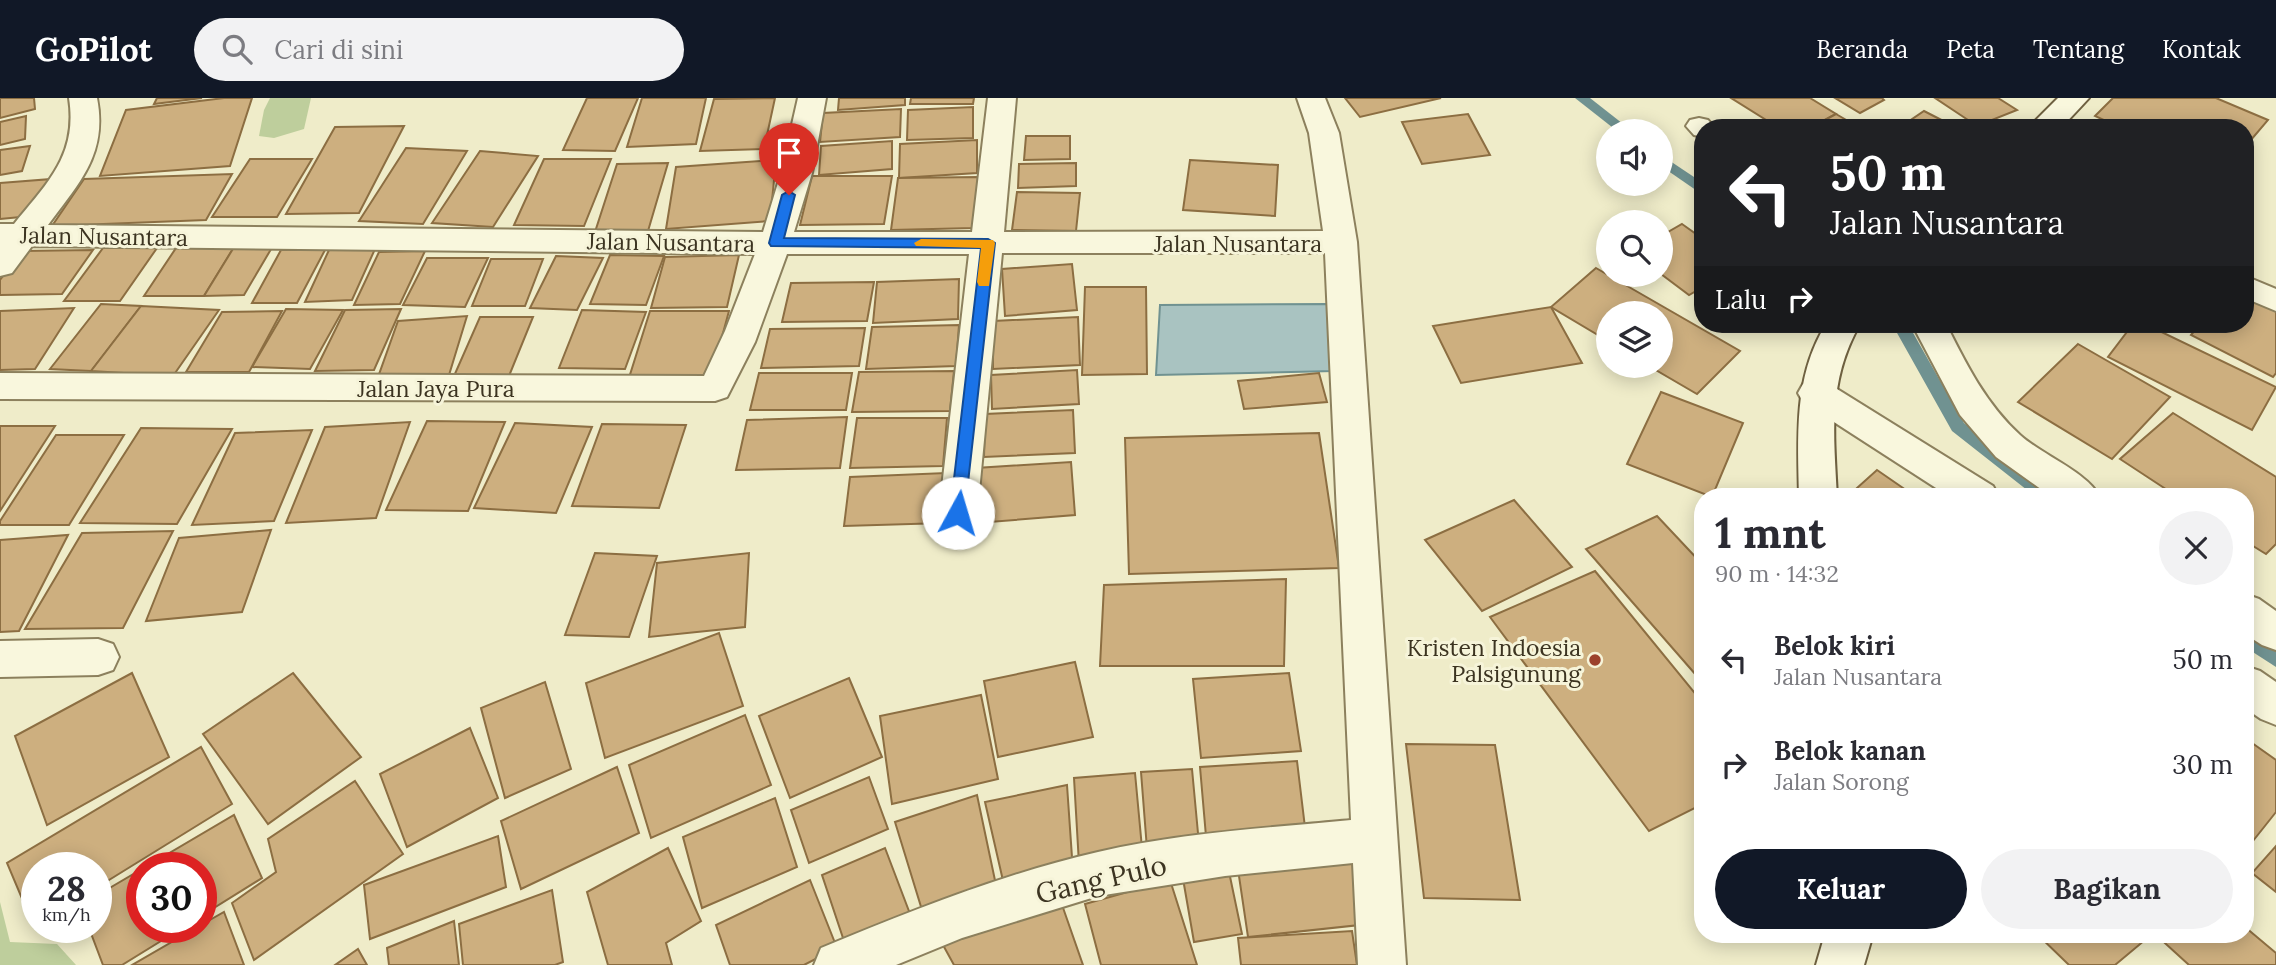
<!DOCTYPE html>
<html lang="id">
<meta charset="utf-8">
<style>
:root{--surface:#fff;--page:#f2f2f3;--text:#2b2b33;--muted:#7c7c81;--accent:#111827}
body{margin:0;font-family:Lora,serif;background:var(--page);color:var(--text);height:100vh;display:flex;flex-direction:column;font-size:26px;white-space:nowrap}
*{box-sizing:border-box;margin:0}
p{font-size:23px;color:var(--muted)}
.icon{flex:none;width:38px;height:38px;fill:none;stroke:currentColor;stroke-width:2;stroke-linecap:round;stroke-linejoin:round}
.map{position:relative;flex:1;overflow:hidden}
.details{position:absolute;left:1694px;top:390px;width:560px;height:455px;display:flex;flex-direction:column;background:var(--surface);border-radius:28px;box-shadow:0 4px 18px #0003}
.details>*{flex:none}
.guide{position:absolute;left:1694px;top:21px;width:560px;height:214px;border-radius:28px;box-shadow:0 4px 18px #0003;background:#202124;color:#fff;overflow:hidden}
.buttons{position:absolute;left:1596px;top:21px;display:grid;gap:14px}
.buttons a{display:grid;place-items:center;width:77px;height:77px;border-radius:50%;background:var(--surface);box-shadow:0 4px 18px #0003;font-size:35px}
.speed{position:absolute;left:21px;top:754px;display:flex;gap:14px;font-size:35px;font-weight:700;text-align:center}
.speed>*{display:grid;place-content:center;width:91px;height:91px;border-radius:50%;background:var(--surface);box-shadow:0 4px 18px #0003;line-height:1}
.speed small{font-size:18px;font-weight:400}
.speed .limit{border:10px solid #d22;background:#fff;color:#111}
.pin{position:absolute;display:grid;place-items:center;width:60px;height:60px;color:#fff;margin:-72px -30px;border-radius:50% 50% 50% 0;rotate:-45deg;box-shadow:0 0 7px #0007}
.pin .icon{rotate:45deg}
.me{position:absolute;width:77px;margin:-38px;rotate:6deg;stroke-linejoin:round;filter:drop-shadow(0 0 5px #0008)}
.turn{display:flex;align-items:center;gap:24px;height:147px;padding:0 21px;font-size:32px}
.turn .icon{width:91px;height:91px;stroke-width:2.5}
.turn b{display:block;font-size:49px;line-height:60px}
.then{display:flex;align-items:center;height:66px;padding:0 21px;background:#0003;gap:14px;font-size:26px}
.round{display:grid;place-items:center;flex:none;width:74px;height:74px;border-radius:37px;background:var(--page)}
.head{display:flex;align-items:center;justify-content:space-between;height:119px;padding:0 21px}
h1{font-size:42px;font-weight:700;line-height:52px}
.action{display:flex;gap:14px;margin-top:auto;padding:14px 21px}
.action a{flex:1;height:80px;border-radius:42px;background:var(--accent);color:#fff;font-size:28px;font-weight:700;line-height:80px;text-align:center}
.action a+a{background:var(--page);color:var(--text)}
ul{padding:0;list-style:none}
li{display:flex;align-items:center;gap:21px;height:105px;padding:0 21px}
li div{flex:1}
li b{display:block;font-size:26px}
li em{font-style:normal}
header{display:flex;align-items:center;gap:42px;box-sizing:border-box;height:98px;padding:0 35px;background:var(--accent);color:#fff}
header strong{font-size:33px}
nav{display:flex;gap:38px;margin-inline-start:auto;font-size:24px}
.search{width:490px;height:63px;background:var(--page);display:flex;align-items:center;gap:18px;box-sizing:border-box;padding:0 24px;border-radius:38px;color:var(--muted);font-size:26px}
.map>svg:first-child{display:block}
.green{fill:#bece9c}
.water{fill:#a9c3c1;stroke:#709291;stroke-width:2}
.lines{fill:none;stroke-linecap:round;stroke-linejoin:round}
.stream{fill:#709291;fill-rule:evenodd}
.building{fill:#cdaf7f;stroke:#8c6e42;stroke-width:2}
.service-casing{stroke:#8c805d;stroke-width:4}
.minor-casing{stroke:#8c805d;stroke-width:4}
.secondary-casing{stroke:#6e6040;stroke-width:4}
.service{fill:#f9f7dd;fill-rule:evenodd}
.minor{fill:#f9f7dd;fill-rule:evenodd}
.secondary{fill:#f9f7dd;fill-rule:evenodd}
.route{fill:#1a73e8;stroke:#114b97;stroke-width:2}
.slow{fill:#f59e0b}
.poi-dot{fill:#9c422c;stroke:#f6f4d9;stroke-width:2.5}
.labels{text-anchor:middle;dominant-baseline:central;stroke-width:6;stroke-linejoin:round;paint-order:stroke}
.street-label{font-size:23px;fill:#3c3421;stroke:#f6f4d9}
.poi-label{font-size:23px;fill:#3c3421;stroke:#f6f4d9;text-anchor:end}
.near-street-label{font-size:28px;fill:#3c3421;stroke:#f6f4d9}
</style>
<header>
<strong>GoPilot</strong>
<div class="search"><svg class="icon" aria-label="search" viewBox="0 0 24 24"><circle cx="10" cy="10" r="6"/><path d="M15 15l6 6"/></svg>Cari di sini</div>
<nav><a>Beranda</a><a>Peta</a><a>Tentang</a><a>Kontak</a></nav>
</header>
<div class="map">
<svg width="2276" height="867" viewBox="0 0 2276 867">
<rect width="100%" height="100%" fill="#efecc9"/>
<g class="green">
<path d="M 270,0 L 311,0 L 304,31 L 274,40 L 259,38 L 264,12 Z"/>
<path d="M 0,804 L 10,844 L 57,846 L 76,867 L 0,867 Z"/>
</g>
<path class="water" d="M 1328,206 L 1333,273 L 1156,277 L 1160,207 Z"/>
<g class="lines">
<g class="stream">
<path d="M 1575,0 L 1590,0 L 1632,33 L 1617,33 Z"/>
<path d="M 1661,57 L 1703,85 L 1703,97 L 1661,68 Z"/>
<path d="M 1892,226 L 1908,226 L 1964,325 L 2054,394 L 2057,399 L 2036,399 L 1952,333 Z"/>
<path d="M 2245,531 L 2276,551 L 2276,569 L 2245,549 Z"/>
</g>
</g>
<g class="building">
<path d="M 0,0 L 34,0 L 35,11 L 0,20 Z"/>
<path d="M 157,0 L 202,0 L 154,6 Z"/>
<path d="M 224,0 L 252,0 L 230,68 L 100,78 L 126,12 Z"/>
<path d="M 587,0 L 638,0 L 615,53 L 563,52 Z"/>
<path d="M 642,0 L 706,0 L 696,46 L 627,49 Z"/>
<path d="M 775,0 L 764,51 L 700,53 L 714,1 Z"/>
<path d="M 839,0 L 905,0 L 905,7 L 838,12 Z"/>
<path d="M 911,0 L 974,0 L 973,6 L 910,6 Z"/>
<path d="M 1345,0 L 1441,0 L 1360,19 Z"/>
<path d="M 1731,0 L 1810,0 L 1836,16 L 1810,30 L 1779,30 Z"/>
<path d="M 1835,0 L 1882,0 L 1884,2 L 1860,15 Z"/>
<path d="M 1935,0 L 1998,0 L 2017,12 L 1977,28 Z"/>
<path d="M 2113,0 L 2216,0 L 2268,22 L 2245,49 L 2245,30 L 2121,30 L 2095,18 Z"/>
<path d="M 973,9 L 973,40 L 907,42 L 908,12 Z"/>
<path d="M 901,11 L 900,39 L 820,44 L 823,15 Z"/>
<path d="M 1924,13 L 1957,30 L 1899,30 Z"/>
<path d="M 1468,16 L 1490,57 L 1422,66 L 1402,24 Z"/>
<path d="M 1836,16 L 1860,30 L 1810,30 Z"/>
<path d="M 26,18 L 25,41 L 0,47 L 0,24 Z"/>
<path d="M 404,28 L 359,115 L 286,116 L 335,29 Z"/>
<path d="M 1026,38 L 1070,38 L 1070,61 L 1024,62 Z"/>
<path d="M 977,42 L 977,75 L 899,80 L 900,46 Z"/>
<path d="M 892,43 L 892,71 L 819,77 L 821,48 Z"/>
<path d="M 30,48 L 22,73 L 0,77 L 0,52 Z"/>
<path d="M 406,50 L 467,53 L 423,126 L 359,123 Z"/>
<path d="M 480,53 L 538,58 L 493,129 L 432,125 Z"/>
<path d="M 250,61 L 312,61 L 277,119 L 212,119 Z"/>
<path d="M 544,61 L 611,61 L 584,128 L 514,127 Z"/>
<path d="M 776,62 L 770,123 L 666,131 L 676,69 Z"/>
<path d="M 1190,62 L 1278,67 L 1275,118 L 1183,112 Z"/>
<path d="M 668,65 L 648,133 L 595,134 L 617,66 Z"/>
<path d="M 1076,65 L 1076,88 L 1018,90 L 1019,66 Z"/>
<path d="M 232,76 L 206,122 L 52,128 L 84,81 Z"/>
<path d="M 812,78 L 892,78 L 884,126 L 800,127 Z"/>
<path d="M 978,79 L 974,130 L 891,132 L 898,80 Z"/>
<path d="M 52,81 L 31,118 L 0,121 L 0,85 Z"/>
<path d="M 1017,94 L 1080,95 L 1076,133 L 1012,132 Z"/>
<path d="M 1682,126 L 1703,141 L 1703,189 L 1689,197 L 1661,176 L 1661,138 Z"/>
<path d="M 182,141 L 239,141 L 204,198 L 144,198 Z"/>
<path d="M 239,141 L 277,141 L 244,197 L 204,198 Z"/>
<path d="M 103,150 L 157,150 L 120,203 L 64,203 Z"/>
<path d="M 375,151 L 352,202 L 305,204 L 329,152 Z"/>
<path d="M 93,152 L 62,196 L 0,197 L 0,182 L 22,153 Z"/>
<path d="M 281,152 L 325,152 L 297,205 L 252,205 Z"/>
<path d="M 425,153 L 400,206 L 354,207 L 379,154 Z"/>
<path d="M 610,157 L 664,158 L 646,207 L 590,206 Z"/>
<path d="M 739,157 L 727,209 L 651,210 L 665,159 Z"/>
<path d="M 556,158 L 603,160 L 577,212 L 530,210 Z"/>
<path d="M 427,160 L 488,160 L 465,209 L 403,207 Z"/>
<path d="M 491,161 L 543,161 L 525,208 L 472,208 Z"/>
<path d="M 1072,166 L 1077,212 L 1005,218 L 1002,171 Z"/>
<path d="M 1596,170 L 1740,253 L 1697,296 L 1649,268 L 1661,268 L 1661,215 L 1608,215 L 1608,243 L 1551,209 Z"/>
<path d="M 959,181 L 958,221 L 873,225 L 877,184 Z"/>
<path d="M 874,184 L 867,223 L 782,224 L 791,185 Z"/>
<path d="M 1085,189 L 1146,189 L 1147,276 L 1082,277 Z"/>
<path d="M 2245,198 L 2276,213 L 2276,275 L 2273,279 L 2191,237 L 2200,226 L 2245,226 Z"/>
<path d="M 101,206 L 141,208 L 91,273 L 50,271 Z"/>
<path d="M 141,208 L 219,212 L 173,278 L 91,273 Z"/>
<path d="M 1551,209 L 1582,265 L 1461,285 L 1433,228 Z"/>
<path d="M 74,210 L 35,271 L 0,272 L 0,213 Z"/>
<path d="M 286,211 L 343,212 L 310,271 L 252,269 Z"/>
<path d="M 401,211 L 374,272 L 315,273 L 345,212 Z"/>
<path d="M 582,212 L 646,214 L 625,271 L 559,270 Z"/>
<path d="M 282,213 L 249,274 L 186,274 L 222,214 Z"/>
<path d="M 650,213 L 729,213 L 710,283 L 628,283 Z"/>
<path d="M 467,218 L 449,277 L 377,282 L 398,223 Z"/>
<path d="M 480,219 L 533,219 L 509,278 L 454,278 Z"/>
<path d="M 1078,219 L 1080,267 L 993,271 L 993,223 Z"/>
<path d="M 2133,226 L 2145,226 L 2276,289 L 2252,332 L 2108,259 Z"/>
<path d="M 959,227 L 956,268 L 866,271 L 872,229 Z"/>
<path d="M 865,230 L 859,268 L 761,270 L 770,231 Z"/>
<path d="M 2078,246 L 2170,299 L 2112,361 L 2018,304 Z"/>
<path d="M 1077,272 L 1079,306 L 992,311 L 991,277 Z"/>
<path d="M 954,273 L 950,313 L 852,314 L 859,274 Z"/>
<path d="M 759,275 L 852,275 L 846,312 L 750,312 Z"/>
<path d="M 1319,275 L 1327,304 L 1244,311 L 1238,283 Z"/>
<path d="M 1661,294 L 1743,325 L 1712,399 L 1627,366 Z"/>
<path d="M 1073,312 L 1075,355 L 984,359 L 985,316 Z"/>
<path d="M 2173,315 L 2276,379 L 2276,446 L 2266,456 L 2245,443 L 2245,399 L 2178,399 L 2120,361 Z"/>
<path d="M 847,319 L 840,370 L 736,372 L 747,322 Z"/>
<path d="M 857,320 L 947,320 L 943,368 L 850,370 Z"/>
<path d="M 427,323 L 505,324 L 468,413 L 386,412 Z"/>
<path d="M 410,324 L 376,420 L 286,425 L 325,329 Z"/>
<path d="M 515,325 L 592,329 L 556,415 L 474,410 Z"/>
<path d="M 602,326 L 686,327 L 659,410 L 572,408 Z"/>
<path d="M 0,328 L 55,328 L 0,413 Z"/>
<path d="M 141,330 L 232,331 L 177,426 L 80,425 Z"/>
<path d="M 312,332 L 274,423 L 192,427 L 235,335 Z"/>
<path d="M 1319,335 L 1339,470 L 1129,476 L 1125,340 Z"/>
<path d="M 56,337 L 124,337 L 69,427 L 0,427 L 0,423 Z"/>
<path d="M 1071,364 L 1075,417 L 977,425 L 976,370 Z"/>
<path d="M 1877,372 L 1916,399 L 1847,399 Z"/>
<path d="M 946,375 L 944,425 L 844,428 L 850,379 Z"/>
<path d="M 1514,402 L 1572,469 L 1482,513 L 1425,442 Z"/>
<path d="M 1657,418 L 1703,467 L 1703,585 L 1586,451 Z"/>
<path d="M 271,432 L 242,514 L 146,523 L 179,440 Z"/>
<path d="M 173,433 L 123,530 L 25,531 L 82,435 Z"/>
<path d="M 68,437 L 19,533 L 0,534 L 0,442 Z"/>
<path d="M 595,455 L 657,458 L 629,539 L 565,537 Z"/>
<path d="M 749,455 L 745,529 L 649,539 L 657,465 Z"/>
<path d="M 1595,473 L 1703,605 L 1703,706 L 1649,733 L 1490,519 Z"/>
<path d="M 1286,481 L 1284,568 L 1100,568 L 1104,487 Z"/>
<path d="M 719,535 L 743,608 L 605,660 L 586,585 Z"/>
<path d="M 1075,564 L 1093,639 L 998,659 L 984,583 Z"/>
<path d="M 132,575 L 169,659 L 47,727 L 15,638 Z"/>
<path d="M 293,575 L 361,659 L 268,726 L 203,636 Z"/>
<path d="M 1289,575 L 1301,653 L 1201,660 L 1193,581 Z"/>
<path d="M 849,580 L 882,659 L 790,700 L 759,618 Z"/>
<path d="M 545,584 L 571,671 L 505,700 L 481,610 Z"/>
<path d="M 981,597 L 998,681 L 892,706 L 880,618 Z"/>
<path d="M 745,617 L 771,687 L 651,740 L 629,667 Z"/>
<path d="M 470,630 L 498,700 L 407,749 L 380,676 Z"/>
<path d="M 2245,640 L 2276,662 L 2276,714 L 2245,753 Z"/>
<path d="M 1406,646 L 1495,647 L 1520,802 L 1424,800 Z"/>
<path d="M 201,649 L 232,706 L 96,790 L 96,770 L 37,770 L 37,827 L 34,829 L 7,765 Z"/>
<path d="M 1297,663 L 1307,746 L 1207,750 L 1200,669 Z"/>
<path d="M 617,669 L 639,735 L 521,791 L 501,723 Z"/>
<path d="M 1192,671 L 1199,746 L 1147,751 L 1141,674 Z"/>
<path d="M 1135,675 L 1143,761 L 1079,766 L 1074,680 Z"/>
<path d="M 869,679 L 888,731 L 809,765 L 791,712 Z"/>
<path d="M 355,683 L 403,756 L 254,862 L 232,805 L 276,774 L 268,741 Z"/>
<path d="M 1067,687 L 1073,774 L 1004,787 L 985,704 Z"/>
<path d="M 977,697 L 1000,806 L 926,825 L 895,724 Z"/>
<path d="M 775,700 L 797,769 L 702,810 L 683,739 Z"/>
<path d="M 234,717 L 262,780 L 201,818 L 201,770 L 144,770 Z"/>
<path d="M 498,738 L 506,789 L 370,841 L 364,787 Z"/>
<path d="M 1361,745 L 1378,825 L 1248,839 L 1236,758 Z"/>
<path d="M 2276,748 L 2276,794 L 2252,775 Z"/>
<path d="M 668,750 L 701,823 L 666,845 L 672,867 L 608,867 L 587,794 Z"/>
<path d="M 885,750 L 915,829 L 849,858 L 822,777 Z"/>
<path d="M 1228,769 L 1242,836 L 1194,844 L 1182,775 Z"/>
<path d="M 142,771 L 142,830 L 182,830 L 122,867 L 103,867 L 89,830 L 96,830 L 96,798 Z"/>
<path d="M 810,782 L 837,850 L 804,867 L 730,867 L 716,827 Z"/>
<path d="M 1170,782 L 1197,867 L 1101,867 L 1085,806 Z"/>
<path d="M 552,792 L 563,864 L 555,867 L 463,867 L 459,826 Z"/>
<path d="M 1061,804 L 1083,867 L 954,867 L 943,847 Z"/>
<path d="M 224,814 L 244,867 L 132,867 L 196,830 L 201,830 L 201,827 Z"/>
<path d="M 454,823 L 459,867 L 389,867 L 387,850 Z"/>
<path d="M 2245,829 L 2276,855 L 2276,867 L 2189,867 L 2155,836 L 2245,836 Z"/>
<path d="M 1352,833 L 1357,867 L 1241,867 L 1238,840 Z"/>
<path d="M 2037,836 L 2139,836 L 2145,842 L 2115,867 L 2069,867 Z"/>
<path d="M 358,851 L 367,867 L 335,867 Z"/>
</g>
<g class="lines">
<defs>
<g id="service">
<path d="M 1699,20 L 1708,22 L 1715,30 L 1703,30 L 1703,39 L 1694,37 L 1686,28 L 1690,22 Z"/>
<path d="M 2245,178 L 2276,191 L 2276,213 L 2245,200 Z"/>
</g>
<g id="minor">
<path d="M 69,0 L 97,0 C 108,56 79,85 48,127 L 763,134 L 781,75 L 798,0 L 826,0 L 812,75 L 794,134 L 972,134 L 988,0 L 1016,0 L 1004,134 L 1323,133 L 1309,35 L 1297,0 L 1325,0 L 1339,35 L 1357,144 L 1406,867 L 1358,867 L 1353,765 L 1225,778 L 1098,798 L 962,840 L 896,867 L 814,867 L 821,850 C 911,813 1002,776 1098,754 C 1180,735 1267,730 1351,722 L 1325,155 L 1002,155 L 977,415 L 971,426 L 958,430 L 945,426 L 939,415 L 969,156 L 787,156 L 755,244 L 727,299 L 715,303 L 0,301 L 0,275 L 704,278 L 725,233 L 755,156 L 32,148 L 12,175 L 0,178 L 0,126 L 14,126 C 47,85 78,57 69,0 Z"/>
<path d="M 1912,226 L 1946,226 C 1966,266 1986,306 2020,337 C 2042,357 2087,374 2100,399 L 2052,399 L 1996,359 L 1960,317 Z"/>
<path d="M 1816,282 L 1829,286 L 1993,388 L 1999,399 L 1950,399 L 1803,304 L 1798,295 L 1803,286 Z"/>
<path d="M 2245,496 L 2259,501 L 2276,513 L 2276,552 L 2262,547 L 2245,536 Z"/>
<path d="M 98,541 L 113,546 L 119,559 L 113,572 L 98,577 L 0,579 L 0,543 Z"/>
<path d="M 2245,568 L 2260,573 L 2276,584 L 2276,627 L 2261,621 L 2245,610 Z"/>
</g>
<g id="secondary">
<path d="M 2058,0 L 2089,0 L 2061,30 L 2028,30 Z"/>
<path d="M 1826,226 L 1860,226 C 1827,283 1834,336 1837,399 L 1799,399 C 1798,338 1793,280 1826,226 Z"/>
<path d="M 1825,836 L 1873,836 L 1864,867 L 1816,867 Z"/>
</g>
</defs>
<use href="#service" class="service-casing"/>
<use href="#minor" class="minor-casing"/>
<use href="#secondary" class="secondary-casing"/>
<use href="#service" class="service"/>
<use href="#minor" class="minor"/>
<use href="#secondary" class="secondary"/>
</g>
<path class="route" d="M 789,93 L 795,97 L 784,140 L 988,141 L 995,145 L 964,420 L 958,422 L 950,415 L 981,150 L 771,148 L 769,145 L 782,97 Z"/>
<path class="slow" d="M 921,141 L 993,142 L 995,145 L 989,188 L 979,188 L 977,184 L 981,150 L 916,148 L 914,145 Z"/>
<circle class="poi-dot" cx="1595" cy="562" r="7"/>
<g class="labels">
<g class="street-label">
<text transform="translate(104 138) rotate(1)">Jalan Nusantara</text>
<text transform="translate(671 144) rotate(1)">Jalan Nusantara</text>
<text x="1238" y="145">Jalan Nusantara</text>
<text x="436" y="290">Jalan Jaya Pura</text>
</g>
<g class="poi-label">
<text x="1581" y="549">Kristen Indoesia<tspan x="1581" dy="26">Palsigunung</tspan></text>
</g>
<g class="near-street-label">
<text transform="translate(1101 781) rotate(-13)">Gang Pulo</text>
</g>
</g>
</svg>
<div class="buttons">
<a><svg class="icon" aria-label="sound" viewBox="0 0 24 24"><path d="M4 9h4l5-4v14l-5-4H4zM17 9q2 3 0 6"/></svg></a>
<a><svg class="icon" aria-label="search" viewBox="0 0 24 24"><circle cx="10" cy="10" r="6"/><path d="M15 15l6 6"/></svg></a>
<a><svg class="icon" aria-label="layers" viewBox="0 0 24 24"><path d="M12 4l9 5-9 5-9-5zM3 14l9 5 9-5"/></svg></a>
</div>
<div class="speed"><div>28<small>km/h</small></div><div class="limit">30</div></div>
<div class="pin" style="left:789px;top:97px;background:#d93025"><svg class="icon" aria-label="arrive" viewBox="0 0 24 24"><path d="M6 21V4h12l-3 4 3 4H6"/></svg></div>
<svg class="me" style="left:958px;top:415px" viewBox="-20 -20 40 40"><circle r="19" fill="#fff"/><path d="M0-13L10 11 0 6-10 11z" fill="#1a73e8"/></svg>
<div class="guide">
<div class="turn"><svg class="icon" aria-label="left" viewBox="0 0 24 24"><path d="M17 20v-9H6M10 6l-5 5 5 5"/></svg><div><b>50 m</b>Jalan Nusantara</div></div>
<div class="then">Lalu<svg class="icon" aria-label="right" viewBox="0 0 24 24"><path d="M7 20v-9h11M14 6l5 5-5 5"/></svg></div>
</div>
<section class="details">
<div class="head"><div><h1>1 mnt</h1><p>90 m · 14:32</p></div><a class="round"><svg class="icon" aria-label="close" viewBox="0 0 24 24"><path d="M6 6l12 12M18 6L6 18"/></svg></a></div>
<ul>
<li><svg class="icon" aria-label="left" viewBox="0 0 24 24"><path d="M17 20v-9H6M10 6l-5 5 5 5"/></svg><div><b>Belok kiri</b><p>Jalan Nusantara</p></div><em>50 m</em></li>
<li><svg class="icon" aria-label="right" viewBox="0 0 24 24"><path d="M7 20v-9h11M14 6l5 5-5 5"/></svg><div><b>Belok kanan</b><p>Jalan Sorong</p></div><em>30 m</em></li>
</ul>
<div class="action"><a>Keluar</a><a>Bagikan</a></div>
</section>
</div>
